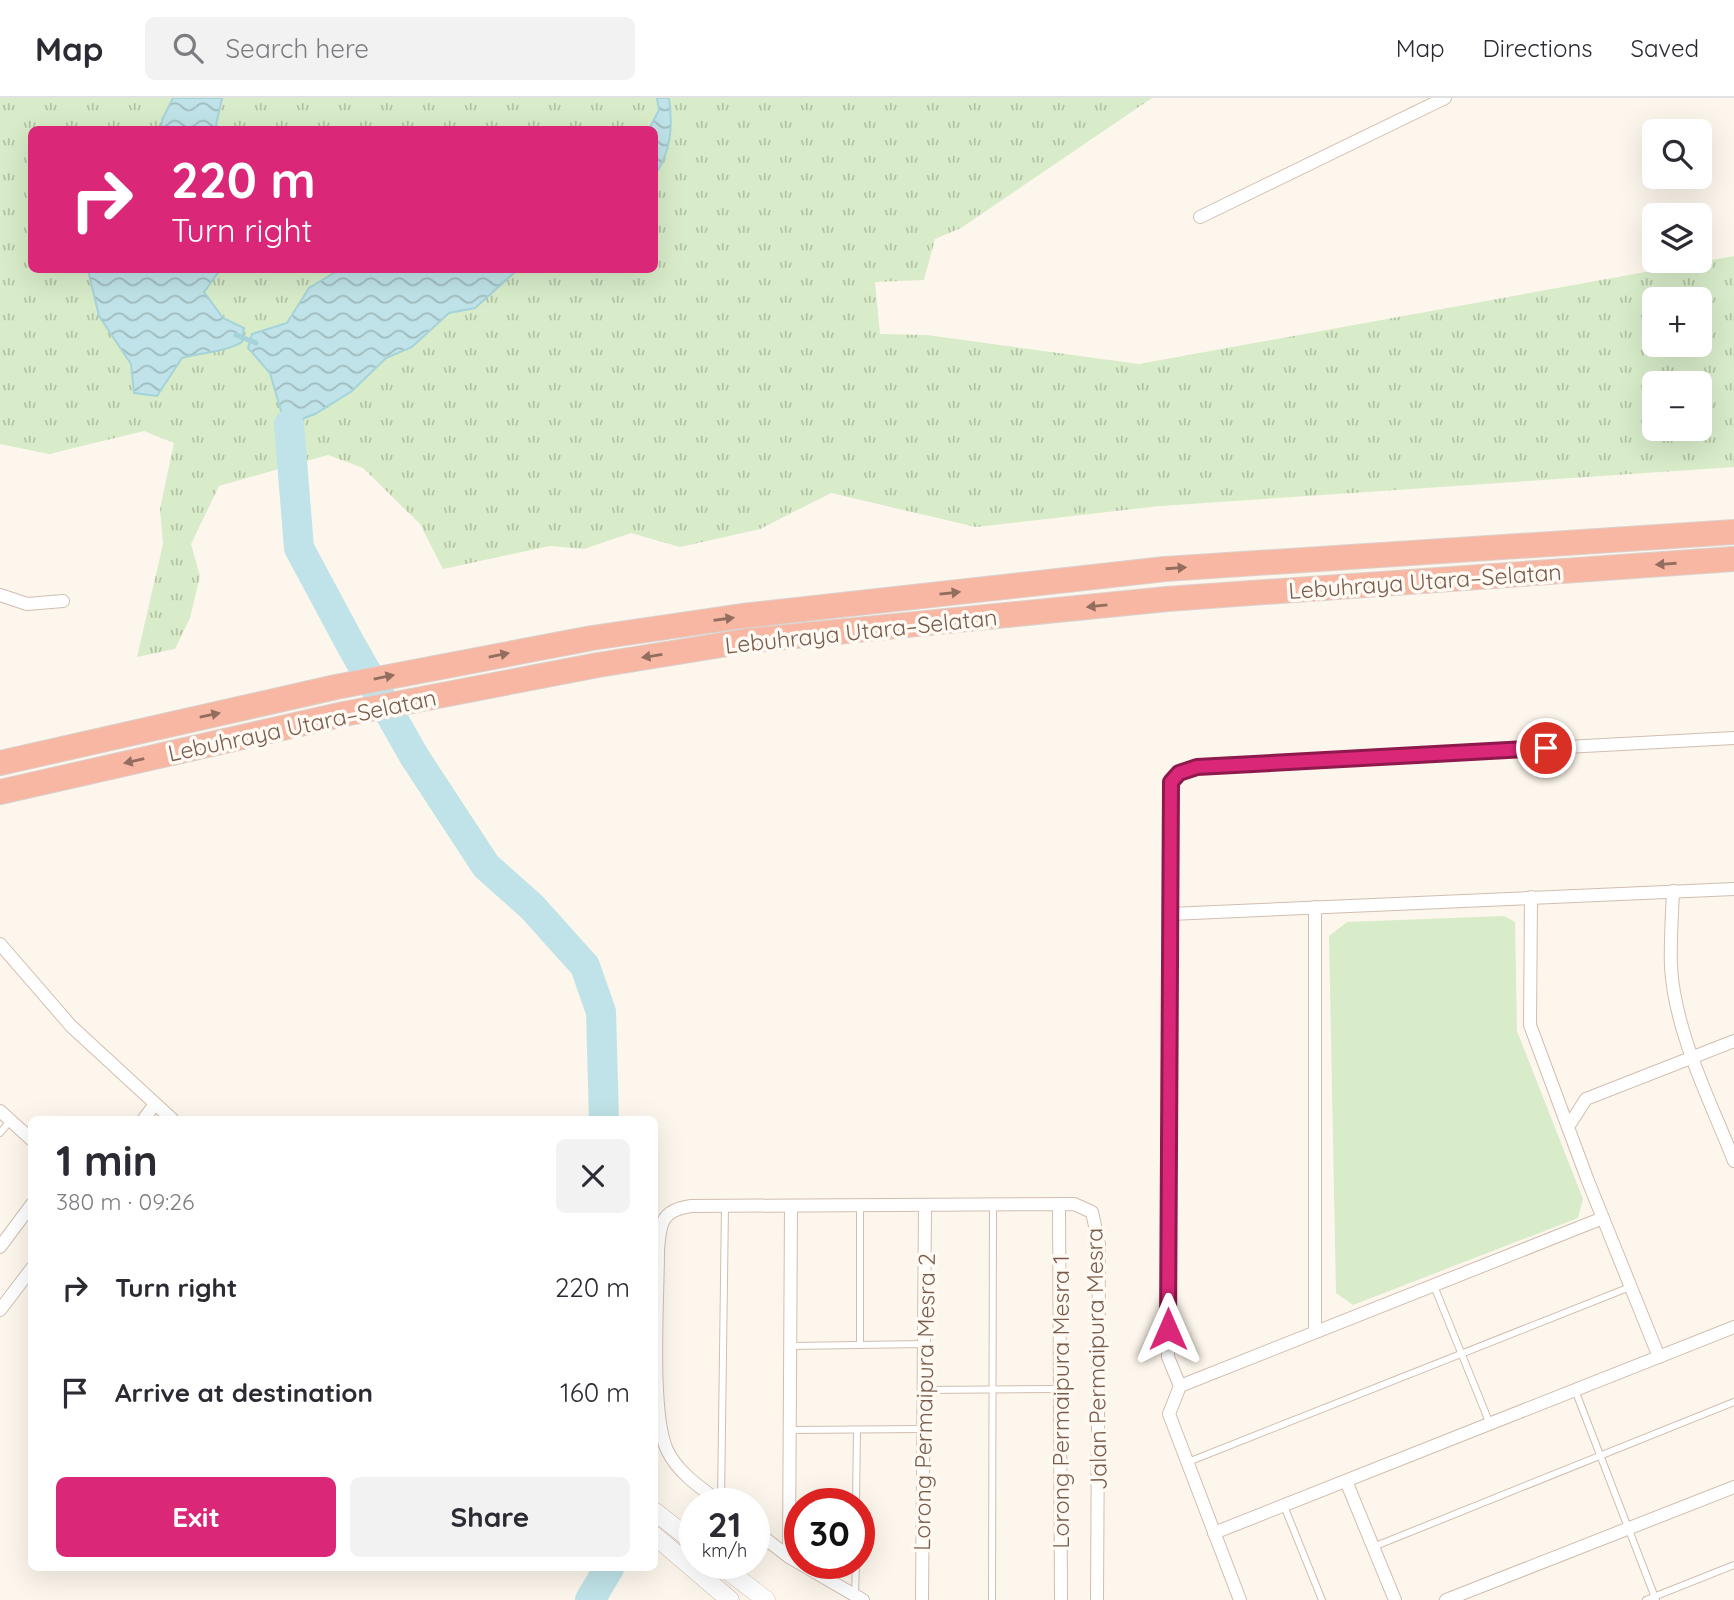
<!DOCTYPE html>
<meta charset="utf-8">
<style>
:root{--surface:#fff;--page:#f2f2f3;--text:#2b2b33;--muted:#7c7c81;--line:#e1e1e2;--accent:#db2777}
body{margin:0;font-family:Quicksand,sans-serif;background:var(--page);color:var(--text);height:100vh;display:flex;flex-direction:column;font-size:26px;white-space:nowrap}
*{box-sizing:border-box;margin:0}
p{font-size:23px;color:var(--muted)}
.icon{flex:none;width:38px;height:38px;fill:none;stroke:currentColor;stroke-width:2;stroke-linecap:round;stroke-linejoin:round}
.map{position:relative;flex:1;overflow:hidden}
.details{position:absolute;left:28px;top:1018px;width:630px;height:455px;display:flex;flex-direction:column;background:var(--surface);border-radius:10px;box-shadow:0 7px 28px #0002}
.details>*{flex:none}
.guide{position:absolute;left:28px;top:28px;width:630px;height:147px;border-radius:10px;box-shadow:0 7px 28px #0002;background:#db2777;color:#fff;overflow:hidden}
.buttons{position:absolute;left:1642px;top:21px;display:grid;gap:14px}
.buttons a{display:grid;place-items:center;width:70px;height:70px;border-radius:10px;background:var(--surface);box-shadow:0 7px 28px #0002;font-size:35px}
.speed{position:absolute;left:679px;top:1390px;display:flex;gap:14px;font-size:35px;font-weight:700;text-align:center}
.speed>*{display:grid;place-content:center;width:91px;height:91px;border-radius:50%;background:var(--surface);box-shadow:0 7px 28px #0002;line-height:1}
.speed small{font-size:18px;font-weight:400}
.speed .limit{border:10px solid #d22;background:#fff;color:#111}
.pin{position:absolute;display:grid;place-items:center;width:60px;height:60px;color:#fff;margin:-30px;border:4px solid #fff;border-radius:50%;box-shadow:0 2px 7px #0007}
.me{position:absolute;width:77px;margin:-38px;rotate:0deg;stroke-linejoin:round;filter:drop-shadow(0 0 5px #0008)}
.turn{display:flex;align-items:center;gap:24px;height:147px;padding:0 28px;font-size:32px}
.turn .icon{width:91px;height:91px;stroke-width:2.5}
.turn b{display:block;font-size:49px;line-height:60px}
.round{display:grid;place-items:center;flex:none;width:74px;height:74px;border-radius:10px;background:var(--page)}
.summary{display:flex;align-items:center;justify-content:space-between;height:119px;padding:0 28px}
h1{font-size:42px;font-weight:700;line-height:52px}
.cta{display:flex;gap:14px;margin-top:auto;padding:14px 28px}
.cta a{flex:1;height:80px;border-radius:10px;background:var(--accent);color:#fff;font-size:28px;font-weight:700;line-height:80px;text-align:center}
.cta a+a{background:var(--page);color:var(--text)}
ul{padding:0;list-style:none}
li{display:flex;align-items:center;gap:21px;height:105px;padding:0 28px}
li div{flex:1}
li b{display:block;font-size:26px}
li em{font-style:normal}
header{display:flex;align-items:center;gap:42px;box-sizing:border-box;height:98px;padding:0 35px;background:var(--surface);border-bottom:2px solid var(--line)}
header strong{font-size:33px}
nav{display:flex;gap:38px;margin-inline-start:auto;font-size:24px}
.search{width:490px;height:63px;background:var(--page);display:flex;align-items:center;gap:18px;box-sizing:border-box;padding:0 24px;border-radius:10px;color:var(--muted);font-size:26px}
.map>svg:first-child{display:block}
.grass{fill:url(#grass-tufts);fill-rule:evenodd}
.green{fill:#d8ecc9}
.water{fill:url(#water-waves);stroke:#a5d3da;stroke-width:2}
.lines{fill:none;stroke-linecap:round;stroke-linejoin:round}
.stream{stroke:#a5d3da;stroke-width:5}
.river{stroke:#bfe3e8;stroke-width:30}
.lane-casing{stroke:#d1beb0;stroke-width:8}
.street-casing{stroke:#d1beb0;stroke-width:14}
.secondary-casing{stroke:#d6c0b0;stroke-width:19}
.highway-casing{stroke:#dad1cd;stroke-width:26}
.lane{stroke:#fff;stroke-width:6}
.street{stroke:#fff;stroke-width:12}
.secondary{stroke:#fff;stroke-width:18}
.highway{stroke:#f7b7a3;stroke-width:24}
.oneway{fill:#936e5e}
.route-casing{stroke:#8e194d;stroke-width:18}
.route{stroke:#db2777;stroke-width:12}
.labels{text-anchor:middle;dominant-baseline:central;stroke-width:7;stroke-linejoin:round;paint-order:stroke}
.street-label{font-size:23px;fill:#7a5c4d;stroke:#fffaf3}
</style>
<header>
<strong>Map</strong>
<div class="search"><svg class="icon" aria-label="search" viewBox="0 0 24 24"><circle cx="10" cy="10" r="6"/><path d="M15 15l6 6"/></svg>Search here</div>
<nav><a>Map</a><a>Directions</a><a>Saved</a></nav>
</header>
<div class="map">
<svg width="1734" height="1502" viewBox="0 0 1734 1502">
<defs>
<pattern id="grass-tufts" width="24" height="20" patternUnits="userSpaceOnUse" patternTransform="scale(1.75)"><rect width="24" height="20" fill="#d8ecc9"/><path d="M3 7l-1-3M5 7V3M7 7l1-3M15 17l-1-3M17 17v-4M19 17l1-3" fill="none" stroke="#b4c2a5"/></pattern>
<pattern id="water-waves" width="16" height="10" patternUnits="userSpaceOnUse" patternTransform="scale(1.75)"><rect width="16" height="10" fill="#bfe3e8"/><path d="M0 5q4-4 8 0t8 0" fill="none" stroke="#a0bbbe"/></pattern>
</defs>
<rect width="100%" height="100%" fill="#fdf6ec"/>
<path class="grass" d="M 0,0 L 1152,0 L 961,130 L 935,141 L 924,182 L 875,184 L 880,236 L 927,237 L 1139,266 L 1734,158 L 1734,369 L 1160,408 L 976,429 L 831,395 L 760,431 L 680,449 L 631,435 L 584,451 L 550,448 L 443,471 L 420,426 L 363,370 L 328,357 L 219,388 L 191,446 L 200,478 L 190,520 L 175,551 L 137,559 L 163,446 L 160,411 L 174,345 L 144,333 L 49,356 L 0,346 ZM 32,32 L 654,32 L 654,172 L 32,172 ZM 1654,201 L 1699,201 L 1699,247 L 1654,247 ZM 1654,285 L 1699,285 L 1699,331 L 1654,331 Z"/>
<path class="green" d="M 1504,818 L 1515,824 L 1517,933 L 1583,1101 L 1578,1120 L 1353,1207 L 1336,1195 L 1329,838 L 1347,824 Z"/>
<g class="water">
<path d="M 173,0 L 222,0 L 216,27 L 220,31 L 162,31 L 162,22 Z"/>
<path d="M 657,0 L 669,0 C 673,29 671,53 655,77 L 654,32 L 649,31 L 659,12 Z"/>
<path d="M 88,172 L 220,172 L 204,194 L 223,220 L 244,230 L 242,244 C 229,253 199,255 182,260 L 157,298 L 134,295 L 131,266 L 99,218 Z"/>
<path d="M 339,172 L 517,172 L 475,210 L 449,215 L 412,249 L 386,260 L 352,293 L 315,316 L 289,326 L 283,320 L 270,275 L 248,250 L 252,236 L 287,225 L 309,190 Z"/>
</g>
<g class="lines">
<path class="stream" d="M 236,237 L 256,245"/>
<g class="river">
<path d="M 289,326 L 299,450 L 351,547 L 414,658 L 486,768 L 532,809 L 585,868 L 601,914 L 604,1022"/>
<path d="M 590,1502 L 609,1470"/>
</g>
<defs>
<g id="lane">
<path d="M 0,1035 L 10,1023"/>
<path d="M 860,1107 L 860,1247"/>
<path d="M 1434,1188 L 1490,1326"/>
<path d="M 790,1248 L 924,1246"/>
<path d="M 924,1292 L 1060,1291"/>
<path d="M 1575,1292 L 1656,1502"/>
<path d="M 790,1332 L 923,1331"/>
<path d="M 1188,1364 L 1630,1189"/>
<path d="M 721,1403 L 725,1108"/>
<path d="M 856,1405 L 857,1332"/>
<path d="M 1284,1408 L 1322,1502"/>
<path d="M 1373,1449 L 1734,1304"/>
<path d="M 855,1497 L 856,1465"/>
<path d="M 992,1502 L 993,1106"/>
<path d="M 1646,1502 L 1734,1467"/>
</g>
<g id="street">
<path d="M 1200,119 L 1445,0"/>
<path d="M 0,497 L 27,506 L 63,503"/>
<path d="M 1673,793 C 1672,818 1670,844 1671,869 C 1675,935 1710,1002 1734,1063"/>
<path d="M 1531,799 L 1530,927 L 1588,1083 L 1659,1259"/>
<path d="M 1315,809 L 1315,1234"/>
<path d="M 1170,816 L 1734,791"/>
<path d="M 0,846 L 71,928 L 173,1022"/>
<path d="M 0,1013 L 32,1042"/>
<path d="M 143,1022 L 155,1006"/>
<path d="M 1568,1029 L 1586,1001 L 1734,943"/>
<path d="M 1059,1106 L 1061,1502"/>
<path d="M 0,1149 L 32,1106"/>
<path d="M 0,1212 L 32,1170"/>
<path d="M 1180,1288 L 1168,1259 L 1171,684 L 1179,675 L 1197,669 L 1734,640"/>
<path d="M 1346,1383 L 1395,1502"/>
<path d="M 721,1405 C 701,1390 678,1375 667,1352 C 650,1315 658,1199 658,1152 C 660,1126 661,1112 691,1108 L 1074,1106 L 1092,1114 L 1099,1146 L 1097,1502"/>
<path d="M 754,1432 L 789,1459 L 863,1502"/>
<path d="M 1214,1435 L 1734,1229"/>
<path d="M 789,1459 L 791,1108"/>
<path d="M 922,1502 L 925,1107"/>
<path d="M 1240,1502 L 1169,1316 L 1180,1288 L 1603,1120"/>
<path d="M 1446,1502 L 1734,1389"/>
</g>
<g id="secondary">
<path d="M 654,1413 L 695,1445"/>
<path d="M 654,1437 L 730,1502"/>
<path d="M 718,1465 L 766,1502"/>
</g>
<g id="highway">
<path d="M 0,665 L 336,589 L 592,540 L 742,518 L 1165,471 L 1734,434"/>
<path d="M 0,694 L 344,616 L 598,567 L 746,543 L 1167,501 L 1734,461"/>
</g>
</defs>
<use href="#lane" class="lane-casing"/>
<use href="#street" class="street-casing"/>
<use href="#secondary" class="secondary-casing"/>
<use href="#highway" class="highway-casing"/>
<use href="#lane" class="lane"/>
<use href="#street" class="street"/>
<use href="#secondary" class="secondary"/>
<use href="#highway" class="highway"/>
</g>
<defs><path id="oneway-solid" d="M-6-.8H1V-3.2L6.5 0L1 3.2V.8H-6Z" transform="scale(1.75)"/></defs>
<g class="oneway">
<use href="#oneway-solid" transform="translate(1666 466) rotate(176)"/>
<use href="#oneway-solid" transform="translate(1176 470) rotate(-4)"/>
<use href="#oneway-solid" transform="translate(950 495) rotate(-6)"/>
<use href="#oneway-solid" transform="translate(1097 508) rotate(174)"/>
<use href="#oneway-solid" transform="translate(724 521) rotate(-8)"/>
<use href="#oneway-solid" transform="translate(499 557) rotate(-11)"/>
<use href="#oneway-solid" transform="translate(652 558) rotate(171)"/>
<use href="#oneway-solid" transform="translate(384 579) rotate(-11)"/>
<use href="#oneway-solid" transform="translate(210 617) rotate(-12)"/>
<use href="#oneway-solid" transform="translate(134 663) rotate(167)"/>
</g>
<g class="lines">
<defs>
<path id="route" d="M 1168,1231 L 1171,684 L 1179,675 L 1197,669 L 1546,650"/>
</defs>
<use href="#route" class="route-casing"/>
<use href="#route" class="route"/>
</g>
<g class="labels">
<g class="street-label">
<text transform="translate(1425 483) rotate(-4)">Lebuhraya Utara–Selatan</text>
<text transform="translate(861 533) rotate(-6)">Lebuhraya Utara–Selatan</text>
<text transform="translate(302 627) rotate(-12)">Lebuhraya Utara–Selatan</text>
<text transform="translate(1096 1261) rotate(-91)">Jalan Permaipura Mesra</text>
<text transform="translate(924 1304) rotate(-89)">Lorong Permaipura Mesra 2</text>
<text transform="translate(1060 1304) rotate(-90)">Lorong Permaipura Mesra 1</text>
</g>
</g>
</svg>
<div class="buttons">
<a><svg class="icon" aria-label="search" viewBox="0 0 24 24"><circle cx="10" cy="10" r="6"/><path d="M15 15l6 6"/></svg></a>
<a><svg class="icon" aria-label="layers" viewBox="0 0 24 24"><path d="M12 4l9 5-9 5-9-5zM3 14l9 5 9-5"/></svg></a>
<a>+</a>
<a>−</a>
</div>
<div class="speed"><div>21<small>km/h</small></div><div class="limit">30</div></div>
<div class="pin" style="left:1546px;top:650px;background:#d93025"><svg class="icon" aria-label="arrive" viewBox="0 0 24 24"><path d="M6 21V4h12l-3 4 3 4H6"/></svg></div>
<svg class="me" style="left:1168px;top:1231px" viewBox="-20 -20 40 40"><path d="M0-17L14 15 0 8-14 15z" fill="#db2777" stroke="#fff" stroke-width="4"/></svg>
<div class="guide">
<div class="turn"><svg class="icon" aria-label="right" viewBox="0 0 24 24"><path d="M7 20v-9h11M14 6l5 5-5 5"/></svg><div><b>220 m</b>Turn right</div></div>
</div>
<section class="details">
<div class="summary"><div><h1>1 min</h1><p>380 m · 09:26</p></div><a class="round"><svg class="icon" aria-label="close" viewBox="0 0 24 24"><path d="M6 6l12 12M18 6L6 18"/></svg></a></div>
<ul>
<li><svg class="icon" aria-label="right" viewBox="0 0 24 24"><path d="M7 20v-9h11M14 6l5 5-5 5"/></svg><div><b>Turn right</b></div><em>220 m</em></li>
<li><svg class="icon" aria-label="arrive" viewBox="0 0 24 24"><path d="M6 21V4h12l-3 4 3 4H6"/></svg><div><b>Arrive at destination</b></div><em>160 m</em></li>
</ul>
<div class="cta"><a>Exit</a><a>Share</a></div>
</section>
</div>
